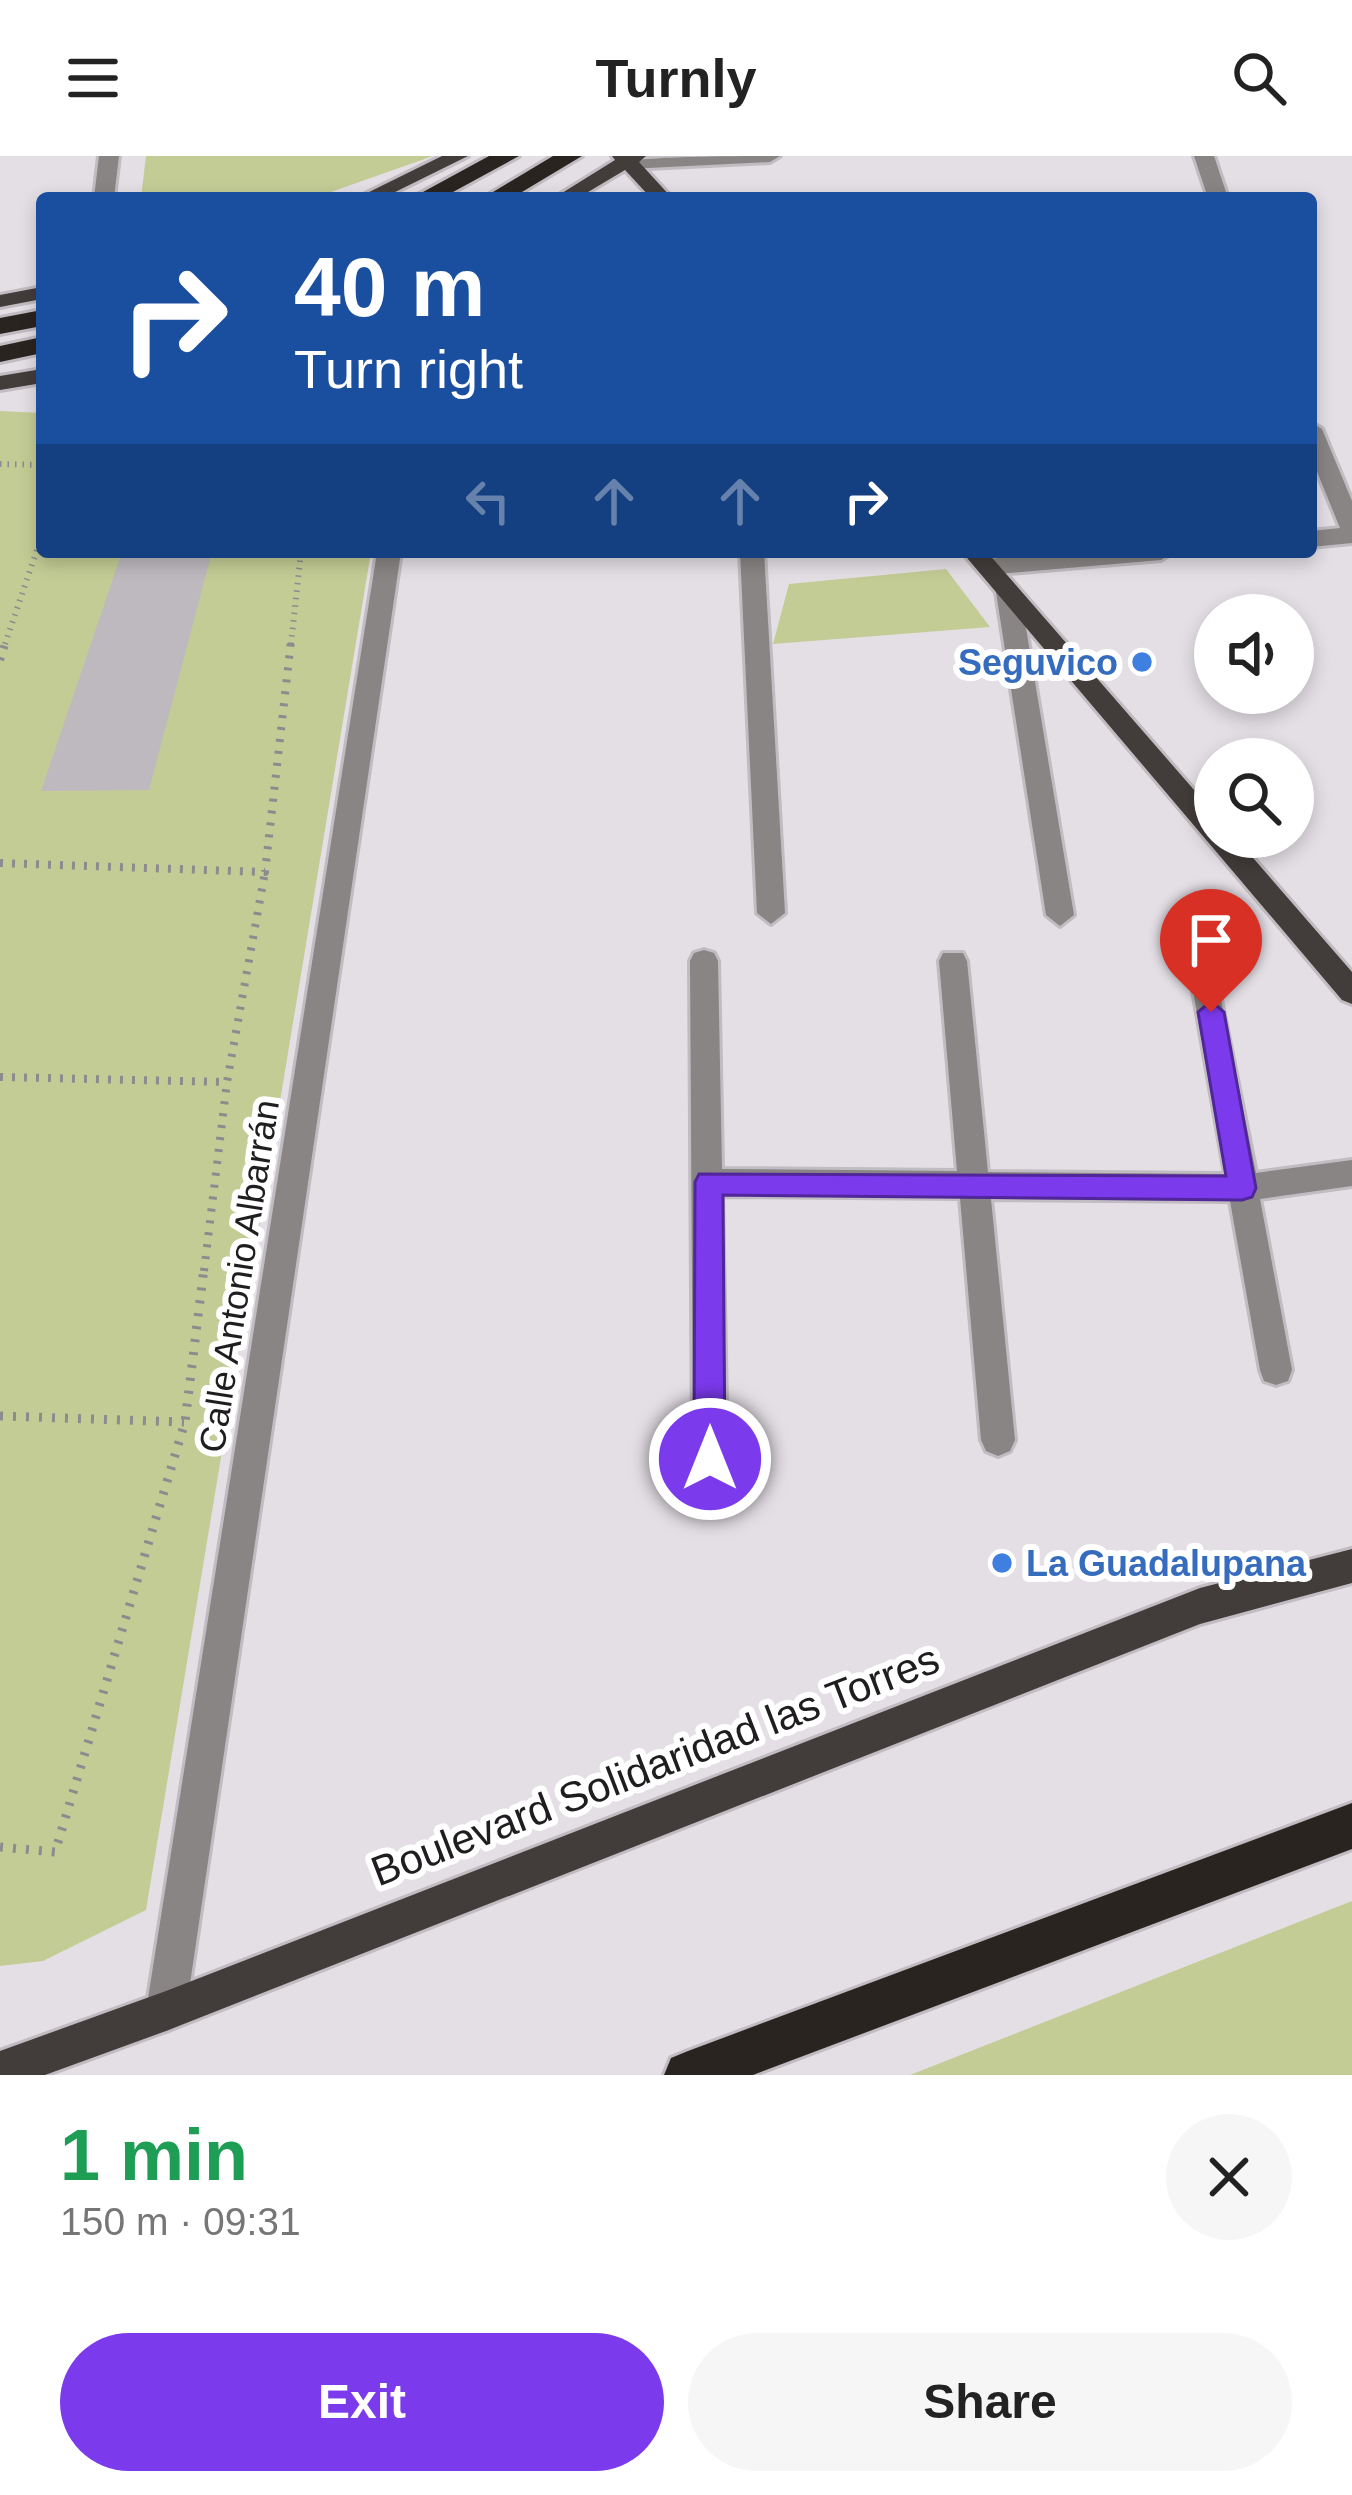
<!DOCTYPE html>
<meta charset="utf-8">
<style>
:root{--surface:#fff;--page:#f6f6f6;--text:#222;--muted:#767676;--accent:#7c3aed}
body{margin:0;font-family:Arial,sans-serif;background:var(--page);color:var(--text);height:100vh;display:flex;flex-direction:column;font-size:45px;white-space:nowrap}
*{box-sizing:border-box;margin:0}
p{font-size:39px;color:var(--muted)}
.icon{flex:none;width:66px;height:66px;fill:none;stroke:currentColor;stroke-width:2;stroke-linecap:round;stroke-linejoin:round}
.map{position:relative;height:1919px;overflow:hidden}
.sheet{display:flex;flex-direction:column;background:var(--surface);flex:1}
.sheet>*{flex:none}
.guide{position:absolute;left:36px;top:36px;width:1281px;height:366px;border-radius:12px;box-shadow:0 6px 18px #0003;background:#1a4fa0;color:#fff;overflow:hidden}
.controls{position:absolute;left:1194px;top:438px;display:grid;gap:24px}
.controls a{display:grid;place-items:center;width:120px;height:120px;border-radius:50%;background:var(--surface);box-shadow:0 6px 18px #0003;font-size:60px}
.pin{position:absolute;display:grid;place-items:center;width:102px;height:102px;color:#fff;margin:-123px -51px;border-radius:50% 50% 50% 0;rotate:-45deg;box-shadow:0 0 12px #0007}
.pin .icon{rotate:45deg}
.me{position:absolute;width:132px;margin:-66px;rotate:0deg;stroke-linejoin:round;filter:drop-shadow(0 0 9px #0008)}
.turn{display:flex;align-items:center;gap:42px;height:252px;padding:0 60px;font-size:54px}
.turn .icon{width:156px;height:156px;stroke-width:2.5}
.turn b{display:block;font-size:84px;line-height:102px}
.lanes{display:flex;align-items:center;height:114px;padding:0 60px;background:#0003;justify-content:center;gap:60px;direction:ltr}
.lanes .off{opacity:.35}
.round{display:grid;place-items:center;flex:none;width:126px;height:126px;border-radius:63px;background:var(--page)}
.headline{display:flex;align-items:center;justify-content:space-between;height:204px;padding:0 60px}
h1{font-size:72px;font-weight:800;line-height:90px;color:#1e9e55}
.primary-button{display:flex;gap:24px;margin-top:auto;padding:24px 60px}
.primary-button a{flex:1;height:138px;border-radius:72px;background:var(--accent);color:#fff;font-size:48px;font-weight:800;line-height:138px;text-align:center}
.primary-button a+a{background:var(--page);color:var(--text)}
header{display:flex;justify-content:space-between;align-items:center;height:156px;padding:0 60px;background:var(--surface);font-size:54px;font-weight:800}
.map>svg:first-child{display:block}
.green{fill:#c4cc95}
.building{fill:#beb9bf}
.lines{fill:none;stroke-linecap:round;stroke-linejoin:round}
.minor-casing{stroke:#c1bcc1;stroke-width:6}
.major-casing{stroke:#c1bcc1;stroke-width:6}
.highway-casing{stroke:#c1bcc1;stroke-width:6}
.path-far2{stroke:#8e8b8f;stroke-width:6;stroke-dasharray:1.5 6;stroke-linecap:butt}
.path-far1{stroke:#8e8b8f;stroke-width:8;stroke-dasharray:3 9;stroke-linecap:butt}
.path{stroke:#8e8b8f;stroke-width:9;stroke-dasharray:3 10;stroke-linecap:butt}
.minor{fill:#898584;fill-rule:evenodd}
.major{fill:#423c3a;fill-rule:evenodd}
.highway{fill:#2a2421;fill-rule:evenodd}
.route{fill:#7c3aed;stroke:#51269a;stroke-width:3}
.shop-dot{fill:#3f7fe0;stroke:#fff;stroke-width:4.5}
.labels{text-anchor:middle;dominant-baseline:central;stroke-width:12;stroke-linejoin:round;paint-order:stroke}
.shop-label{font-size:36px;font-weight:bold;fill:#366cbe;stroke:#fff;text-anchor:end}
.street-label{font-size:36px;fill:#1f1d1f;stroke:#fff}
.near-street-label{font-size:42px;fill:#1f1d1f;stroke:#fff}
</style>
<header><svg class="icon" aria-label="menu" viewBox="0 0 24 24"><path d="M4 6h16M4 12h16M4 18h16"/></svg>Turnly<svg class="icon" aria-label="search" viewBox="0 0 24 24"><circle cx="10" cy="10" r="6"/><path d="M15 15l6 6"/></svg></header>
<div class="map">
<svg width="1352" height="1919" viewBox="0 0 1352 1919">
<rect width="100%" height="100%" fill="#e4dfe5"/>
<g class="green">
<path d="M 146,0 L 433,0 L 314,42 L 141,42 Z"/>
<path d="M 0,255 L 42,257 L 42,396 L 371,396 L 146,1754 L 43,1805 L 0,1810 Z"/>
<path d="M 946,413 L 990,471 L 773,488 L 789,428 Z"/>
<path d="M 1352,1745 L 1352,1919 L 910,1919 Z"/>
</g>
<path class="building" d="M 122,396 L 212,396 L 149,634 L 41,635 Z"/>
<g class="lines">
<defs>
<g id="minor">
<path d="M 99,0 L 119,0 L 114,42 L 94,42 Z"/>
<path d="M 780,0 L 770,6 L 628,13 L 618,7 C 642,0 745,0 780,0 Z"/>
<path d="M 1194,0 L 1214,0 L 1228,42 L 1208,42 Z"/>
<path d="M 1311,266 L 1322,273 L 1352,345 L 1352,387 L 1311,391 L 1311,375 L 1340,372 L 1311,301 Z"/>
<path d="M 377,396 L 401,396 L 186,1855 L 180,1869 L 166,1875 L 152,1869 L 146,1855 Z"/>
<path d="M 740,396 L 764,396 L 785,757 L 771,768 L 757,757 Z"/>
<path d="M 1069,396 L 1173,396 L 1161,404 L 987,419 L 975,411 L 987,403 Z"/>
<path d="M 1008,428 L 1020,436 L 1074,759 L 1060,770 L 1046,759 L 996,436 Z"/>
<path d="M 704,794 L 714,797 L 718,805 L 722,1013 L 957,1015 L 939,805 L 943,797 L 963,797 L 967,805 L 988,1016 L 1225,1018 L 1189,812 L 1193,804 L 1213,804 L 1256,1017 L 1352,1004 L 1352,1030 L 1260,1043 L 1292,1214 L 1288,1225 L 1276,1229 L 1264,1225 L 1260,1214 L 1230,1045 L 991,1043 L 1015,1284 L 1010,1295 L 998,1300 L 986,1295 L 981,1284 L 960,1042 L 722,1040 L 727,1302 L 722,1313 L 710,1318 L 698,1313 L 693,1302 L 690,805 L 694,797 Z"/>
</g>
<g id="major">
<path d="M 442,0 L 468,0 L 383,42 L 357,42 Z"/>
<path d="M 612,0 L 646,0 L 639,6 L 672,42 L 651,42 L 625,14 L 578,42 L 554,42 L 615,4 Z"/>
<path d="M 42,131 L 42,143 L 0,151 L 0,139 Z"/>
<path d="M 42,213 L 42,227 L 0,234 L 0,220 Z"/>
<path d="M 962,396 L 987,396 L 1215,658 L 1215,681 L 1235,681 L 1352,816 L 1352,848 L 1342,844 Z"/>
<path d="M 1352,1393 L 1352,1427 L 1200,1468 L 166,1875 L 45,1919 L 0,1919 L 0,1895 L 166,1835 L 1200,1432 Z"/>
</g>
<g id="highway">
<path d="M 489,0 L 519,0 L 442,42 L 412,42 Z"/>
<path d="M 553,0 L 582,0 L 512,42 L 483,42 Z"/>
<path d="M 42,154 L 42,170 L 0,178 L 0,162 Z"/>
<path d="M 42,181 L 42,197 L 0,206 L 0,190 Z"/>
<path d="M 1352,1647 L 1352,1693 L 753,1919 L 664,1919 L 671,1902 L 688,1895 Z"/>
</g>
</defs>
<use href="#minor" class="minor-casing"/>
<use href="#major" class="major-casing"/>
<use href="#highway" class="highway-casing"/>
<g class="path-far2">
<path d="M 0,308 L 42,309"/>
<path d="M 5,488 L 42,379"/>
<path d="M 291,488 L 301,396"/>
</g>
<g class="path-far1">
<path d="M 0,504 L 6,485"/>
<path d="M 0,707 L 265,716 L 291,485"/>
<path d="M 0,921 L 227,926"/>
<path d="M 204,1115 L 227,926 L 265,716"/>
</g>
<g class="path">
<path d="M 0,1260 L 184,1266"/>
<path d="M 0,1691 L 55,1696 L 185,1266 L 204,1112"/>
</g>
<use href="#minor" class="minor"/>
<use href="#major" class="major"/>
<use href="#highway" class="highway"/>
</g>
<path class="route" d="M 1211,845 L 1224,856 L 1256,1032 L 1252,1041 L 1242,1044 L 723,1039 L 725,1303 L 720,1313 L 710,1317 L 699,1313 L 694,1303 L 695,1026 L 699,1018 L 1226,1020 L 1198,856 Z"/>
<g class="shop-dot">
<circle cx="1142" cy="506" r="12"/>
<circle cx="1002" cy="1407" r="12"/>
</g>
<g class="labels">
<g class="shop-label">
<text x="1118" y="506">Seguvico</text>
<text x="1026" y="1407" text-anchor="start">La Guadalupana</text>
</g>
<g class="street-label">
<text transform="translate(239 1120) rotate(-81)">Calle Antonio Albarrán</text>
</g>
<g class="near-street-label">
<text transform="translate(655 1609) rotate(-21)">Boulevard Solidaridad las Torres</text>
</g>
</g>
</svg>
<div class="controls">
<a><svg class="icon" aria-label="sound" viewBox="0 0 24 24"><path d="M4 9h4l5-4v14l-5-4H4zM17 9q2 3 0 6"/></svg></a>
<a><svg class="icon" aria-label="search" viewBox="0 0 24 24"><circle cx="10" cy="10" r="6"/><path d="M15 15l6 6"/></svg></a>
</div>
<div class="pin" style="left:1211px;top:856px;background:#d93025"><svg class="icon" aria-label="arrive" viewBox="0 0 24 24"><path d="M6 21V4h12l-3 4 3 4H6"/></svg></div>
<svg class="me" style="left:710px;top:1303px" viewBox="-20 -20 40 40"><circle r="17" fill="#7c3aed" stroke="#fff" stroke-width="3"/><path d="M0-11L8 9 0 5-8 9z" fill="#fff"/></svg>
<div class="guide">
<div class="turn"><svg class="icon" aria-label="right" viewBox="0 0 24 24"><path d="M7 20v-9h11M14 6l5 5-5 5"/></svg><div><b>40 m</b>Turn right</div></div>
<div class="lanes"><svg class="icon off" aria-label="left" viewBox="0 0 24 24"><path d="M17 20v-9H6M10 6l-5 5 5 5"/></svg><svg class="icon off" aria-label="ahead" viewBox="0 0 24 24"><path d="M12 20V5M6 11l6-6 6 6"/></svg><svg class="icon off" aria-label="ahead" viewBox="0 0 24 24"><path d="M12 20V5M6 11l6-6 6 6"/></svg><svg class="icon" aria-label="right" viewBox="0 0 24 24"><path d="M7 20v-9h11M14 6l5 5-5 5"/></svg></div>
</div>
</div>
<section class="sheet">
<div class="headline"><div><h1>1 min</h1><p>150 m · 09:31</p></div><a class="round"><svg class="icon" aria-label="close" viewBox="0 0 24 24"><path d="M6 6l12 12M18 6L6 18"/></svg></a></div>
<div class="primary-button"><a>Exit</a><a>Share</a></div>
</section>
